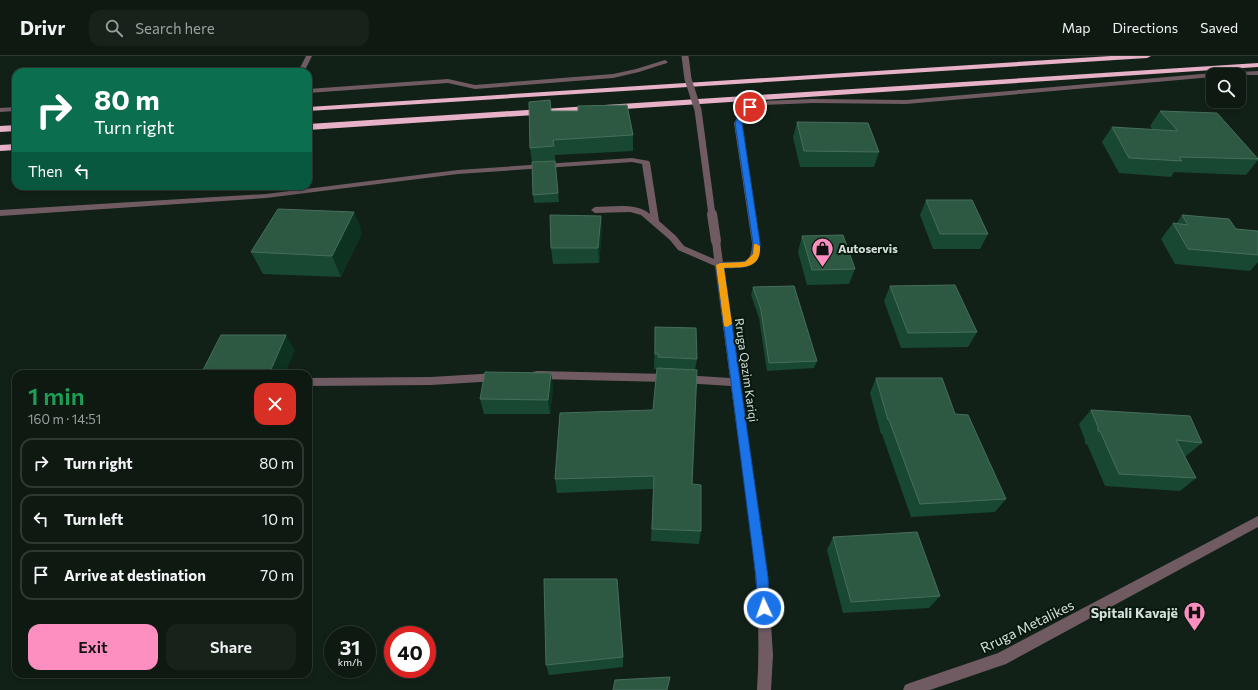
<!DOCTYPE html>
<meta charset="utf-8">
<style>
:root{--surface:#0e1912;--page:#17221b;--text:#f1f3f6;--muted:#9ba09f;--line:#2e3832;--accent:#fd8ec0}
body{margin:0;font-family:Commissioner,sans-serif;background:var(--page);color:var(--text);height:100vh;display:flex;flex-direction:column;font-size:15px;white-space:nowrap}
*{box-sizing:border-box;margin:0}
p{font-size:13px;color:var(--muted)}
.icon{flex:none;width:22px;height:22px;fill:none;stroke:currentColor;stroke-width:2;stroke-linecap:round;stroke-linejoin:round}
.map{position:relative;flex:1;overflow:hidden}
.side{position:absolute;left:12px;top:314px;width:300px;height:308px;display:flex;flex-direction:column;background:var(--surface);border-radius:12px;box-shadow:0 2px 6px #0003,0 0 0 1px var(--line)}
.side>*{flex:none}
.guide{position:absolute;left:12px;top:12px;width:300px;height:122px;border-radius:12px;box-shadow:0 2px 6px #0003,0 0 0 1px var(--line);background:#0b6e4f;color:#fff;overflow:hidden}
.buttons{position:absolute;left:1206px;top:12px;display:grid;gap:8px}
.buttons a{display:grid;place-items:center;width:40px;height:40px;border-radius:8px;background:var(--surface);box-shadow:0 2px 6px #0003,0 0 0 1px var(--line);font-size:20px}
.speed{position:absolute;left:324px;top:570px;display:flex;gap:8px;font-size:20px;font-weight:700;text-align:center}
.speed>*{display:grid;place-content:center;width:52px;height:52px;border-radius:50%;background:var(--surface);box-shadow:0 2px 6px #0003,0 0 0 1px var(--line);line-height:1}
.speed small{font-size:10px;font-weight:400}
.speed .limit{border:6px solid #d22;background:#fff;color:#111}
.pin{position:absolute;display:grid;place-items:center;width:34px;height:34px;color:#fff;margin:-17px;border:2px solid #fff;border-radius:50%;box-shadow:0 1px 4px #0007}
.me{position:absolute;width:44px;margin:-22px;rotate:357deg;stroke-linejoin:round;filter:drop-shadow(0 0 3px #0008)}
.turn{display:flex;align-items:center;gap:14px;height:84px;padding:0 16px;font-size:18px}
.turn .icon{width:52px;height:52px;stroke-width:2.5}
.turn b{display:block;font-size:28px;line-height:34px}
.then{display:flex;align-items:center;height:38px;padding:0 16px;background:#0003;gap:8px;font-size:15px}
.round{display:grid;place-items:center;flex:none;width:42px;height:42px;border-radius:12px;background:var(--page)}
.head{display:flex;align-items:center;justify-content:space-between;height:68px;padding:0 16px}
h1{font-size:24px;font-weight:600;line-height:30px;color:#1e9e55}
.action{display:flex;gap:8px;margin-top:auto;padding:8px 16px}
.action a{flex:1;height:46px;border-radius:12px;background:var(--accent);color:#111;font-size:16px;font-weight:600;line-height:46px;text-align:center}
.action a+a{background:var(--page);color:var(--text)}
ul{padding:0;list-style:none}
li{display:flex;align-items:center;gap:12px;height:50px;margin:0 8px 6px;padding:0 8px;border:2px solid var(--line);border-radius:12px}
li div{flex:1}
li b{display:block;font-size:15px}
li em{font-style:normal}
header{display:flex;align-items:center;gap:24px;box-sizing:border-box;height:56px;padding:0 20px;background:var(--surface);border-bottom:1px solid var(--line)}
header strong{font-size:19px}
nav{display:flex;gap:22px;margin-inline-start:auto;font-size:14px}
.search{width:280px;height:36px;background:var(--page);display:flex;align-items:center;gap:10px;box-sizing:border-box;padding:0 14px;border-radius:12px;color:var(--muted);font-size:15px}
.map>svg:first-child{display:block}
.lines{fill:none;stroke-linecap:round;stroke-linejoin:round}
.minor{fill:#705b63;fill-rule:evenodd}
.highway{fill:#e7b1c7;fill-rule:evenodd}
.minor-bridge-far1{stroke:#705b63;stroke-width:7}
.minor-bridge{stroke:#705b63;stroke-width:10}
.wall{fill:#184831}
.shaded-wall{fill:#0d321f}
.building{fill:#2d5943;stroke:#476e5b}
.route{fill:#1a73e8;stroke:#114b97}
.slow{fill:#f59e0b}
.labels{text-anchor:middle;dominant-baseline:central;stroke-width:4;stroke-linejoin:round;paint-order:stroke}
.poi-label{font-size:12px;font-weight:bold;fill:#d6e0da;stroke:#09180f;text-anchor:start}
.street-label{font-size:12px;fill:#d6e0da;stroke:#09180f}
.near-poi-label{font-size:14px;font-weight:bold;fill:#d6e0da;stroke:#09180f;text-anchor:end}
.near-street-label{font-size:14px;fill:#d6e0da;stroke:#09180f}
</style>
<header>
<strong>Drivr</strong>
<div class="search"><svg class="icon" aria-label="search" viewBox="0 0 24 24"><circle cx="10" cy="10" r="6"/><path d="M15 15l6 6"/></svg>Search here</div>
<nav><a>Map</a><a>Directions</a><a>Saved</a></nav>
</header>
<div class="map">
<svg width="1258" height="634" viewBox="0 0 1258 634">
<rect width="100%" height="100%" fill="#122118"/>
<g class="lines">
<g class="minor">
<path d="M 306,0 L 312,0 L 304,16 L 298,16 Z"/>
<path d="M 665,4 L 668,6 L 667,7 L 639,16 L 613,22 L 475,33 L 448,27 L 308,37 L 308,33 L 448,23 L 475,29 L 613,18 L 636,13 Z"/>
<path d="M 1258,15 L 1258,19 L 1218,19 L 1221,17 Z"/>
<path d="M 1213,17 L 1216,19 L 1213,19 L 1213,21 L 906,48 L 813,47 L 763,49 L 752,52 L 745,59 L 742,67 L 760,187 C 760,214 746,211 724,212 L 768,521 L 773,599 L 771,634 L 757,634 C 764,532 744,430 731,330 L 667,326 L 537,323 L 533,322 L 532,319 L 533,316 L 537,315 L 667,318 L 730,322 L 715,210 L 678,194 L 670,184 L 641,159 L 630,156 L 595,157 L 591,154 L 595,151 C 611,151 636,146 650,158 L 642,108 L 632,106 L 458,118 L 266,142 L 0,160 L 0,154 L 266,138 L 458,114 L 632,102 L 649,105 L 650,107 L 659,165 L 676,180 L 684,190 L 714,203 L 712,185 L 716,182 L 720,185 L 723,206 C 742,205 752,210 752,187 L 734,67 L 740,57 L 748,50 L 762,45 L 813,43 L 906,44 Z"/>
<path d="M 16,51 L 16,55 L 0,56 L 0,52 Z"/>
<path d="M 497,317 L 501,318 L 502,321 L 501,324 L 497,325 L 431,329 L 308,330 L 308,322 L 431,321 Z"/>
<path d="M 1258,460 L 1258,471 L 1006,608 L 930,634 L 903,634 L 905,629 L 910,627 L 998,597 Z"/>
</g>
<g class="highway">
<path d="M 1111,0 L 1151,0 L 1147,2 L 308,55 L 308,51 Z"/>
<path d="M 1258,7 L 1258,11 L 308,74 L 308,68 Z"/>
<path d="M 16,69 L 16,75 L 0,76 L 0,70 Z"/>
<path d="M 16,88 L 16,94 L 0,95 L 0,89 Z"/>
</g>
<path class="minor-bridge-far1" d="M 685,0 L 688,23 L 698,54 L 712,159"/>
<path class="minor-bridge" d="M 712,158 L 716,185"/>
</g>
<g class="wall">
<path d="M 551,55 L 633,79 L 633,95 L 555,99 L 559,146 L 534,147 L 533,139 L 532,106 L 530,92 Z"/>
<path d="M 1160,55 L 1258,103 L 1258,104 L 1246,119 L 1174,116 L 1171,121 L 1119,117 L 1102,86 L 1112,71 L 1153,74 L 1150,70 Z"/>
<path d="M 797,66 L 879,96 L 874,111 L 800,111 L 793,81 Z"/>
<path d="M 926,144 L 988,178 L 980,193 L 933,193 L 920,159 Z"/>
<path d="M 354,156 L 362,177 L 341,221 L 263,218 L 251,196 Z"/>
<path d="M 1182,159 L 1236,173 L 1258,175 L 1258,206 L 1250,215 L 1175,208 L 1161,183 L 1173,167 L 1176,168 Z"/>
<path d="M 601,160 L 602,175 L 599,207 L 553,208 L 551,192 Z"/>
<path d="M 802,180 L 855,213 L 849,228 L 807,229 L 798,196 Z"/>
<path d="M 890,230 L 977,276 L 968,291 L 901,292 L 884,245 Z"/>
<path d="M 753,231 L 817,305 L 814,312 L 767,315 L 759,262 L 751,239 Z"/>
<path d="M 655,271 L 697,303 L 695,314 L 692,428 L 701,475 L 699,488 L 651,485 L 653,433 L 557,437 L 555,423 L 653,354 L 657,313 L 654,313 Z"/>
<path d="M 551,317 L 553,332 L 550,358 L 484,358 L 480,343 Z"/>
<path d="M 876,322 L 955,358 L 1006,443 L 995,456 L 911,461 L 882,378 L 881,378 L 870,337 Z"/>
<path d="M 1091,354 L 1202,387 L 1186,400 L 1185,400 L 1196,422 L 1180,435 L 1105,430 L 1087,388 L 1085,388 L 1085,384 L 1079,368 Z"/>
<path d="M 833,481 L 940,540 L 929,552 L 843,557 L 827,494 Z"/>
<path d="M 623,601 L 623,611 L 549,619 L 546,609 Z"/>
</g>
<g class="shaded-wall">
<path d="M 354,156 L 362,177 L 341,221 L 332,200 Z"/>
<path d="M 601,160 L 602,175 L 599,207 L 598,192 Z"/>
<path d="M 286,279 L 295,294 L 285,318 L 269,318 Z"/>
<path d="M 551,317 L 553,332 L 550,358 L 548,344 Z"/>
</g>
<g class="building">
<path d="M 550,44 L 551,55 L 578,55 L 578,50 L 627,49 L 633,79 L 553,84 L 554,90 L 530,92 L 529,46 Z"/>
<path d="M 1160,55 L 1217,57 L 1258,103 L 1179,101 L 1182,105 L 1129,102 L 1112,71 L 1178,75 Z"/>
<path d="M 797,66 L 868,67 L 879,96 L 804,95 Z"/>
<path d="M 555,105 L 558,137 L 533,139 L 532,106 Z"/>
<path d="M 926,144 L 972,144 L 988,178 L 940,178 Z"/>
<path d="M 278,153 L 354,156 L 332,200 L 251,196 Z"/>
<path d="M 550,159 L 601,160 L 598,192 L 551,192 Z"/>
<path d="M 1182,159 L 1229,163 L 1236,173 L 1258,175 L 1258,199 L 1188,193 L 1173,167 L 1188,169 Z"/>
<path d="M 843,179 L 855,213 L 812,214 L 802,180 Z"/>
<path d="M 955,229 L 977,276 L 908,277 L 890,230 Z"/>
<path d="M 794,230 L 817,305 L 769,307 L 761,254 L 753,231 Z"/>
<path d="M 655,271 L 696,272 L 697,303 L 658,301 L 659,298 L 655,298 Z"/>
<path d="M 221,279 L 286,279 L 269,318 L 201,318 Z"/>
<path d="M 657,312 L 697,314 L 692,428 L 701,429 L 701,475 L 652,473 L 654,420 L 555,423 L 560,357 L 653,354 Z"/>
<path d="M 485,316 L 551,317 L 548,344 L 480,343 Z"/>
<path d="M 876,322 L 942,322 L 955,358 L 968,359 L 1006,443 L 920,448 L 889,364 L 888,364 Z"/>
<path d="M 1091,354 L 1190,360 L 1202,387 L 1176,384 L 1196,422 L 1119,418 L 1100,375 L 1098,375 L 1098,371 Z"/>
<path d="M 917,476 L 940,540 L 851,546 L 833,481 Z"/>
<path d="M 544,523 L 617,523 L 623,601 L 546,609 Z"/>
<path d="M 670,621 L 667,634 L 613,634 L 615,624 Z"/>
</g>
<path class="route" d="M 747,50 L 753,51 L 745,59 L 742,67 L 760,187 C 761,214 745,211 724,212 L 768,521 L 769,552 L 768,556 L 764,558 L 759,556 L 758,552 L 756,521 L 716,209 L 720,207 L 745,206 L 753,198 L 753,187 L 735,67 L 740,57 Z"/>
<path class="slow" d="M 754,188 L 756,188 L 760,190 C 761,214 742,211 724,212 L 732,268 L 727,271 L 724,270 L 716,209 L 720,207 L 745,206 L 753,198 Z"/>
<defs>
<symbol id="shop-pin" viewBox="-11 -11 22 30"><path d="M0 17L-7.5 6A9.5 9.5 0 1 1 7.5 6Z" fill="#fd8ec0" stroke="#09180f"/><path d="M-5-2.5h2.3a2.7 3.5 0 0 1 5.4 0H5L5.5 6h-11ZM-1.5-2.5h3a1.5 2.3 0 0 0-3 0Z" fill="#111"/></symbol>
<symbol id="hospital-pin" viewBox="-11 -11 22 30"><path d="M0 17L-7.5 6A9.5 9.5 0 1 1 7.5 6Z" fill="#fd8ec0" stroke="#09180f"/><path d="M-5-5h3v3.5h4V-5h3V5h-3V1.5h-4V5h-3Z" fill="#111"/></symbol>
</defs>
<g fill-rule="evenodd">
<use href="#shop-pin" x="810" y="180" width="25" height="34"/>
<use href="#hospital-pin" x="1182" y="544" width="25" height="34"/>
</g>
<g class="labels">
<g class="poi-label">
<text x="838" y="192">Autoservis</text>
</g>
<g class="street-label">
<text transform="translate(747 314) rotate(82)">Rruga Qazim Kariqi</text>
</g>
<g class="near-poi-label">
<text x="1178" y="556">Spitali Kavajë</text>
</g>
<g class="near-street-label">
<text transform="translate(1027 570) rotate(-26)">Rruga Metalikes</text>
</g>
</g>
</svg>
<div class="buttons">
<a><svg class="icon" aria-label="search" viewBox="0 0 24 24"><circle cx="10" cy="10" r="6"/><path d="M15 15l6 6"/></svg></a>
</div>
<div class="speed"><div>31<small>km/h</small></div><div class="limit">40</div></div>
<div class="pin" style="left:750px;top:51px;background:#d93025"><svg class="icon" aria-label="arrive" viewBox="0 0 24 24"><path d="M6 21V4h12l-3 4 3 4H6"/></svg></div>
<svg class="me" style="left:764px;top:552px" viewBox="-20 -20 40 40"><circle r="17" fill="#1a73e8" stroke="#fff" stroke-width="3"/><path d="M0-11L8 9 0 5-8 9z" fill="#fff"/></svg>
<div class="guide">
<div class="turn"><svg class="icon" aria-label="right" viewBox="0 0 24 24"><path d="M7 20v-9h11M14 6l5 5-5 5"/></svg><div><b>80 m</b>Turn right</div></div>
<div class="then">Then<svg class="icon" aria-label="left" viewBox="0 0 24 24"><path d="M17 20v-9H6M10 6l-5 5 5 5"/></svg></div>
</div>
<section class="side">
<div class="head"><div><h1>1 min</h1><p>160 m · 14:51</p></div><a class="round" style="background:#d93025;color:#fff"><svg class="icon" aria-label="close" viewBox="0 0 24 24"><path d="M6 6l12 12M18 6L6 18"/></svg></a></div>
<ul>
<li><svg class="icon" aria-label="right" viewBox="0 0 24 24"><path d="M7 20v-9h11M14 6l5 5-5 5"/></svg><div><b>Turn right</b></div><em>80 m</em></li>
<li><svg class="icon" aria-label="left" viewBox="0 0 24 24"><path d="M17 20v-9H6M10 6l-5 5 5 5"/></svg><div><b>Turn left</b></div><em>10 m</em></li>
<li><svg class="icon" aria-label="arrive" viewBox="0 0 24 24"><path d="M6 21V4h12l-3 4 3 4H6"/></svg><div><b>Arrive at destination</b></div><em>70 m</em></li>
</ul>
<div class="action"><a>Exit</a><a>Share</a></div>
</section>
</div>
